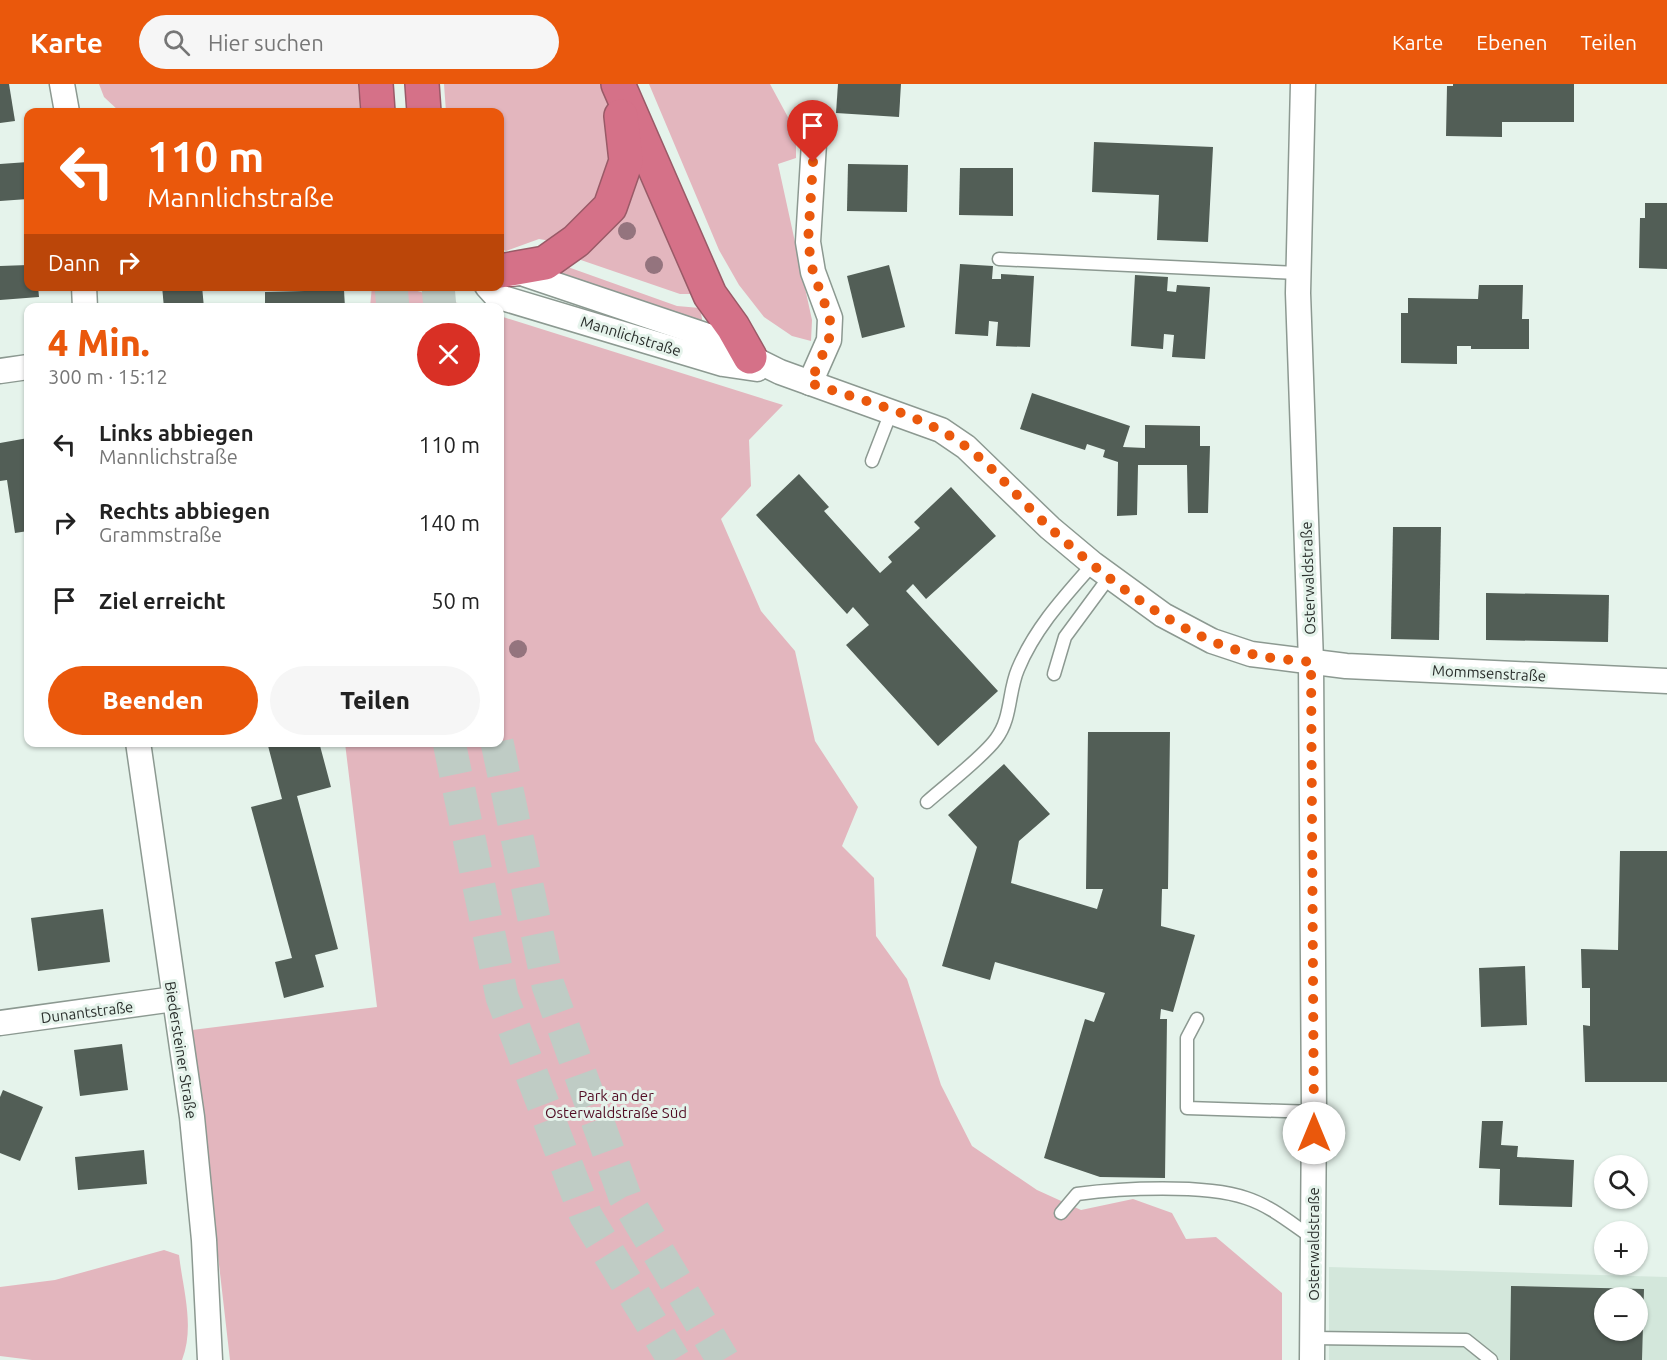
<!DOCTYPE html>
<html lang="de">
<meta charset="utf-8">
<style>
:root{--surface:#fff;--page:#f6f6f6;--text:#222;--muted:#767676;--accent:#ea580c}
body{margin:0;font-family:Ubuntu,sans-serif;background:var(--page);color:var(--text);height:100vh;display:flex;flex-direction:column;font-size:22px;white-space:nowrap}
*{box-sizing:border-box;margin:0}
p{font-size:20px;color:var(--muted)}
.icon{flex:none;width:33px;height:33px;fill:none;stroke:currentColor;stroke-width:2;stroke-linecap:round;stroke-linejoin:round}
.map{position:relative;flex:1;overflow:hidden}
.panel{position:absolute;left:24px;top:219px;width:480px;height:444px;display:flex;flex-direction:column;background:var(--surface);border-radius:12px;box-shadow:0 2px 4px #0004}
.panel>*{flex:none}
.guide{position:absolute;left:24px;top:24px;width:480px;height:183px;border-radius:12px;box-shadow:0 2px 4px #0004;background:#ea580c;color:#fff;overflow:hidden}
.buttons{position:absolute;left:1594px;top:1071px;display:grid;gap:12px}
.buttons a{display:grid;place-items:center;width:54px;height:54px;border-radius:50%;background:var(--surface);box-shadow:0 2px 4px #0004;font-size:30px}
.pin{position:absolute;display:grid;place-items:center;width:51px;height:51px;color:#fff;margin:-62px -26px;border-radius:50% 50% 50% 0;rotate:-45deg;box-shadow:0 0 6px #0007}
.pin .icon{rotate:45deg}
.me{position:absolute;width:66px;margin:-33px;rotate:0deg;stroke-linejoin:round;filter:drop-shadow(0 0 4px #0008)}
.turn{display:flex;align-items:center;gap:21px;height:126px;padding:0 24px;font-size:27px}
.turn .icon{width:78px;height:78px;stroke-width:2.5}
.turn b{display:block;font-size:42px;line-height:51px}
.then{display:flex;align-items:center;height:57px;padding:0 24px;background:#0003;gap:12px;font-size:22px}
.round{display:grid;place-items:center;flex:none;width:63px;height:63px;border-radius:32px;background:var(--page)}
.overview{display:flex;align-items:center;justify-content:space-between;height:102px;padding:0 24px}
h1{font-size:36px;font-weight:800;line-height:45px;color:var(--accent)}
.action{display:flex;gap:12px;margin-top:auto;padding:12px 24px}
.action a{flex:1;height:69px;border-radius:36px;background:var(--accent);color:#fff;font-size:24px;font-weight:800;line-height:69px;text-align:center}
.action a+a{background:var(--page);color:var(--text)}
ul{padding:0;list-style:none}
li{display:flex;align-items:center;gap:18px;height:78px;padding:0 24px}
li div{flex:1}
li b{display:block;font-size:22px}
li em{font-style:normal}
header{display:flex;align-items:center;gap:36px;box-sizing:border-box;height:84px;padding:0 30px;background:var(--accent);color:#fff}
header strong{font-size:28px}
nav{display:flex;gap:33px;margin-inline-start:auto;font-size:21px}
.search{width:420px;height:54px;background:var(--page);display:flex;align-items:center;gap:15px;box-sizing:border-box;padding:0 21px;border-radius:33px;color:var(--muted);font-size:22px}
.map>svg:first-child{display:block}
.built{fill:#d3e7db;fill-rule:evenodd}
.green{fill:#e3b6be}
.building{fill:#525e56;fill-rule:evenodd}
.lines{fill:none;stroke-linecap:round;stroke-linejoin:round}
.highway-tunnel{stroke:#bfccc5;stroke-width:33;stroke-dasharray:33 16;stroke-linecap:butt}
.lane-casing{stroke:#8c9991;stroke-width:15}
.street-casing{stroke:#8c9991;stroke-width:27}
.highway-casing{stroke:#995a67;stroke-width:36}
.lane{stroke:#fff;stroke-width:12}
.street{stroke:#fff;stroke-width:24}
.highway{stroke:#d57188;stroke-width:33}
.tree{fill:#94747e}
.route{stroke:#ea580c;stroke-width:10;stroke-dasharray:0 18}
.labels{text-anchor:middle;dominant-baseline:central;stroke-width:6;stroke-linejoin:round;paint-order:stroke}
.street-label{font-size:15px;fill:#292e2b;stroke:#e5f3eb}
.park-label{font-size:15px;fill:#520d24;stroke:#e5f3eb}
</style>
<header>
<strong>Karte</strong>
<div class="search"><svg class="icon" aria-label="search" viewBox="0 0 24 24"><circle cx="10" cy="10" r="6"/><path d="M15 15l6 6"/></svg>Hier suchen</div>
<nav><a>Karte</a><a>Ebenen</a><a>Teilen</a></nav>
</header>
<div class="map">
<svg width="1667" height="1276" viewBox="0 0 1667 1276">
<rect width="100%" height="100%" fill="#e5f3eb"/>
<path class="built" d="M 1329,1183 L 1667,1193 L 1667,1276 L 1329,1276 ZM 1605,1214 L 1638,1214 L 1638,1246 L 1605,1246 Z"/>
<g class="green">
<path d="M 99,0 L 358,0 L 360,28 L 120,28 L 104,13 Z"/>
<path d="M 444,0 L 605,0 L 609,9 L 614,71 L 593,124 L 557,158 L 539,155 L 506,167 L 500,164 L 500,28 L 446,28 Z"/>
<path d="M 649,0 L 770,0 L 796,48 L 796,74 L 778,80 L 812,236 L 811,257 L 792,252 L 764,233 L 739,201 L 719,166 Z"/>
<path d="M 638,91 L 693,210 L 680,210 L 575,174 Z"/>
<path d="M 565,182 L 677,222 L 700,224 L 703,240 L 555,190 Z"/>
<path d="M 372,202 L 404,203 L 471,223 L 370,223 Z"/>
<path d="M 500,232 L 783,321 L 749,356 L 751,402 L 721,435 L 761,527 L 795,567 L 815,657 L 858,723 L 842,762 L 874,794 L 876,852 L 907,895 L 941,1001 L 972,1062 L 1037,1106 L 1081,1126 L 1133,1115 L 1172,1129 L 1186,1155 L 1216,1153 L 1282,1209 L 1282,1276 L 230,1276 L 192,946 L 377,923 L 345,659 L 500,658 Z"/>
<path d="M 164,1166 L 179,1171 C 183,1206 195,1242 182,1276 L 32,1276 L 0,1272 L 0,1203 L 55,1196 Z"/>
</g>
<g class="building">
<path d="M 0,0 L 9,0 L 15,37 L 0,39 Z"/>
<path d="M 838,0 L 901,0 L 899,33 L 836,29 Z"/>
<path d="M 1453,0 L 1574,0 L 1574,38 L 1502,38 L 1502,53 L 1446,52 L 1447,2 L 1453,2 Z"/>
<path d="M 1094,58 L 1213,63 L 1208,158 L 1157,156 L 1159,111 L 1092,108 Z"/>
<path d="M 28,78 L 28,115 L 0,117 L 0,80 Z"/>
<path d="M 848,80 L 908,81 L 907,128 L 847,127 Z"/>
<path d="M 960,84 L 1013,84 L 1013,132 L 959,131 Z"/>
<path d="M 1645,119 L 1667,119 L 1667,185 L 1639,184 L 1640,134 L 1645,134 Z"/>
<path d="M 960,180 L 993,182 L 992,195 L 1001,195 L 1001,190 L 1034,192 L 1030,263 L 996,262 L 998,238 L 989,237 L 988,252 L 955,250 Z"/>
<path d="M 28,181 L 28,202 L 38,202 L 39,213 L 0,216 L 0,182 Z"/>
<path d="M 889,181 L 905,243 L 862,254 L 847,192 Z"/>
<path d="M 1135,191 L 1168,193 L 1167,207 L 1176,208 L 1177,201 L 1210,203 L 1205,275 L 1172,273 L 1174,251 L 1164,250 L 1163,265 L 1131,262 Z"/>
<path d="M 1479,201 L 1523,201 L 1522,235 L 1529,235 L 1529,265 L 1471,265 L 1471,262 L 1457,262 L 1457,280 L 1401,279 L 1401,229 L 1408,229 L 1408,214 L 1478,215 Z"/>
<path d="M 162,202 L 202,202 L 204,224 L 164,224 Z"/>
<path d="M 344,206 L 345,224 L 265,224 L 265,208 Z"/>
<path d="M 1032,309 L 1130,342 L 1123,363 L 1145,364 L 1145,341 L 1200,342 L 1200,362 L 1210,362 L 1208,429 L 1188,429 L 1187,381 L 1138,381 L 1137,431 L 1117,432 L 1118,378 L 1103,373 L 1105,366 L 1087,360 L 1085,366 L 1020,345 Z"/>
<path d="M 28,354 L 28,447 L 15,449 L 7,396 L 0,397 L 0,359 Z"/>
<path d="M 799,390 L 829,423 L 824,427 L 880,489 L 892,478 L 888,473 L 920,444 L 914,438 L 951,403 L 996,452 L 926,515 L 913,500 L 906,507 L 998,607 L 938,662 L 846,561 L 869,541 L 853,523 L 847,530 L 756,431 Z"/>
<path d="M 1393,443 L 1441,443 L 1439,556 L 1391,555 Z"/>
<path d="M 1486,509 L 1609,511 L 1608,558 L 1486,556 Z"/>
<path d="M 1088,648 L 1170,648 L 1168,805 L 1162,805 L 1161,842 L 1195,851 L 1173,928 L 1161,925 L 1160,935 L 1167,935 L 1165,1094 L 1100,1093 L 1044,1074 L 1085,935 L 1094,938 L 1105,909 L 995,878 L 990,896 L 942,882 L 977,763 L 948,731 L 1004,680 L 1050,730 L 1019,757 L 1011,799 L 1097,825 L 1103,805 L 1086,805 Z"/>
<path d="M 267,658 L 319,658 L 331,703 L 297,712 L 338,865 L 315,871 L 324,903 L 284,914 L 275,878 L 292,874 L 251,723 L 282,715 Z"/>
<path d="M 1620,767 L 1667,767 L 1667,998 L 1585,998 L 1583,941 L 1590,942 L 1590,904 L 1582,904 L 1581,865 L 1618,866 Z"/>
<path d="M 103,825 L 110,878 L 38,887 L 31,834 Z"/>
<path d="M 1525,882 L 1527,941 L 1481,943 L 1479,884 Z"/>
<path d="M 122,960 L 128,1006 L 80,1012 L 74,966 Z"/>
<path d="M 3,1006 L 43,1023 L 20,1077 L 0,1069 L 0,1013 Z"/>
<path d="M 1482,1037 L 1503,1037 L 1501,1061 L 1518,1062 L 1517,1073 L 1574,1076 L 1572,1123 L 1499,1121 L 1500,1085 L 1479,1084 Z"/>
<path d="M 144,1066 L 147,1100 L 78,1106 L 75,1073 Z"/>
<path d="M 1511,1202 L 1644,1205 L 1642,1276 L 1510,1276 ZM 1605,1214 L 1638,1214 L 1638,1246 L 1605,1246 Z"/>
</g>
<g class="lines">
<g class="highway-tunnel">
<path d="M 391,202 L 393,224"/>
<path d="M 438,202 L 440,224"/>
<path d="M 449,658 L 502,913 L 586,1132 L 674,1276"/>
<path d="M 497,658 L 548,901 L 625,1113 L 723,1276"/>
</g>
<defs>
<g id="lane">
<path d="M 999,175 L 1298,189"/>
<path d="M 872,377 L 891,328"/>
<path d="M 1054,590 L 1065,553 L 1110,492"/>
<path d="M 927,718 C 946,701 982,674 996,655 C 1012,634 1008,608 1018,585 C 1035,544 1064,513 1093,480"/>
<path d="M 1197,935 L 1187,954 L 1187,1024 L 1314,1028"/>
<path d="M 1061,1129 L 1077,1110 C 1121,1104 1205,1100 1246,1114 C 1271,1122 1292,1140 1313,1154"/>
<path d="M 1312,1254 L 1466,1256 L 1491,1276"/>
</g>
<g id="street">
<path d="M 62,0 L 67,28"/>
<path d="M 1303,0 L 1298,209 L 1311,578 L 1314,1028 L 1312,1276"/>
<path d="M 511,190 L 521,189 L 705,251 L 780,288 L 941,346 L 966,363 L 1050,444 L 1093,480 L 1163,531 L 1212,557 L 1251,570 L 1346,582 L 1667,597"/>
<path d="M 84,202 L 85,224"/>
<path d="M 487,202 L 496,212 L 723,280 L 757,285"/>
<path d="M 0,287 L 28,283"/>
<path d="M 810,299 L 829,256 L 830,234 L 813,188 L 808,158 L 814,59"/>
<path d="M 138,658 L 192,1033 L 204,1156 L 210,1276"/>
<path d="M 0,939 L 174,915"/>
</g>
<g id="highway">
<path d="M 376,0 L 378,28"/>
<path d="M 422,0 L 424,28"/>
<path d="M 618,0 L 710,211 L 733,243 L 750,273"/>
<path d="M 500,187 L 545,179 L 576,157 L 610,123 L 626,77 L 621,32"/>
</g>
</defs>
<use href="#lane" class="lane-casing"/>
<use href="#street" class="street-casing"/>
<use href="#highway" class="highway-casing"/>
<use href="#lane" class="lane"/>
<use href="#street" class="street"/>
<use href="#highway" class="highway"/>
</g>
<g class="tree">
<circle cx="627" cy="147" r="9"/>
<circle cx="654" cy="181" r="9"/>
<circle cx="518" cy="565" r="9"/>
</g>
<g class="lines">
<path class="route" d="M 813,78 L 808,158 L 813,188 L 830,234 L 829,256 L 810,299 C 860,316 924,331 965,362 C 996,385 1021,418 1050,444 C 1103,492 1181,555 1252,570 C 1271,575 1292,576 1311,578 L 1314,1049"/>
</g>
<g class="labels">
<g class="street-label">
<text transform="translate(631 252) rotate(17)">Mannlichstraße</text>
<text transform="translate(1308 494) rotate(-92)">Osterwaldstraße</text>
<text transform="translate(1489 589) rotate(3)">Mommsenstraße</text>
<text transform="translate(87 928) rotate(-7)">Dunantstraße</text>
<text transform="translate(181 966) rotate(81)">Biedersteiner Straße</text>
<text transform="translate(1313 1160) rotate(-90)">Osterwaldstraße</text>
</g>
<g class="park-label">
<text x="616" y="1011">Park an der<tspan x="616" dy="17">Osterwaldstraße Süd</tspan></text>
</g>
</g>
</svg>
<div class="buttons">
<a><svg class="icon" aria-label="search" viewBox="0 0 24 24"><circle cx="10" cy="10" r="6"/><path d="M15 15l6 6"/></svg></a>
<a>+</a>
<a>−</a>
</div>
<div class="pin" style="left:813px;top:78px;background:#d93025"><svg class="icon" aria-label="arrive" viewBox="0 0 24 24"><path d="M6 21V4h12l-3 4 3 4H6"/></svg></div>
<svg class="me" style="left:1314px;top:1049px" viewBox="-20 -20 40 40"><circle r="19" fill="#fff"/><path d="M0-13L10 11 0 6-10 11z" fill="#ea580c"/></svg>
<div class="guide">
<div class="turn"><svg class="icon" aria-label="left" viewBox="0 0 24 24"><path d="M17 20v-9H6M10 6l-5 5 5 5"/></svg><div><b>110 m</b>Mannlichstraße</div></div>
<div class="then">Dann<svg class="icon" aria-label="right" viewBox="0 0 24 24"><path d="M7 20v-9h11M14 6l5 5-5 5"/></svg></div>
</div>
<section class="panel">
<div class="overview"><div><h1>4 Min.</h1><p>300 m · 15:12</p></div><a class="round" style="background:#d93025;color:#fff"><svg class="icon" aria-label="close" viewBox="0 0 24 24"><path d="M6 6l12 12M18 6L6 18"/></svg></a></div>
<ul>
<li><svg class="icon" aria-label="left" viewBox="0 0 24 24"><path d="M17 20v-9H6M10 6l-5 5 5 5"/></svg><div><b>Links abbiegen</b><p>Mannlichstraße</p></div><em>110 m</em></li>
<li><svg class="icon" aria-label="right" viewBox="0 0 24 24"><path d="M7 20v-9h11M14 6l5 5-5 5"/></svg><div><b>Rechts abbiegen</b><p>Grammstraße</p></div><em>140 m</em></li>
<li><svg class="icon" aria-label="arrive" viewBox="0 0 24 24"><path d="M6 21V4h12l-3 4 3 4H6"/></svg><div><b>Ziel erreicht</b></div><em>50 m</em></li>
</ul>
<div class="action"><a>Beenden</a><a>Teilen</a></div>
</section>
</div>
